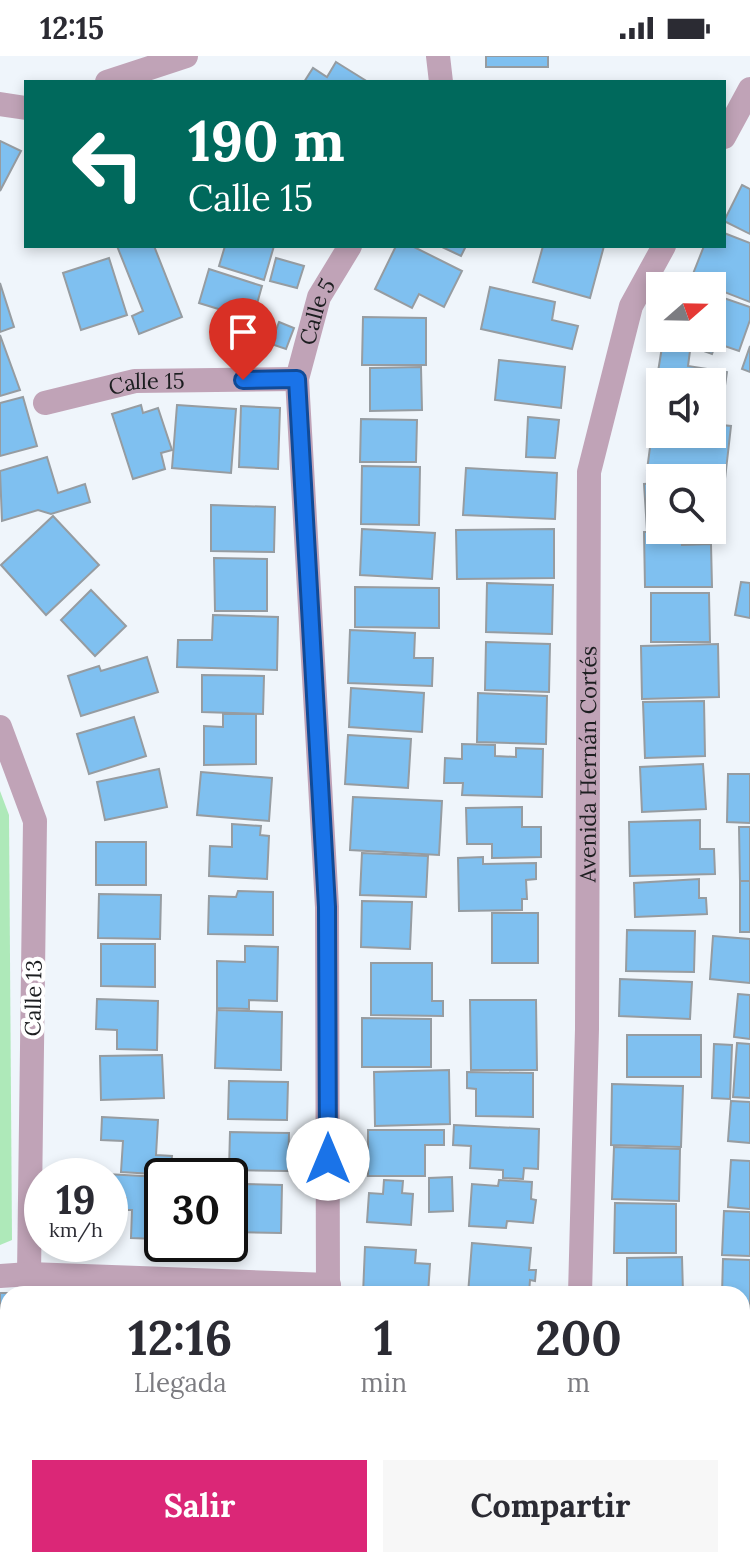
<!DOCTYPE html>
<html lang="es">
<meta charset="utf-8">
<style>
:root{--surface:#fff;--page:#f7f7f7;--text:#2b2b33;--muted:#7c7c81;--accent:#db2777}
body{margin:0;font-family:Lora,serif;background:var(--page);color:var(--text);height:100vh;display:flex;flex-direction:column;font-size:30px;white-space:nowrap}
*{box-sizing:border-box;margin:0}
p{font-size:26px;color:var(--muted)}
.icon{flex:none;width:44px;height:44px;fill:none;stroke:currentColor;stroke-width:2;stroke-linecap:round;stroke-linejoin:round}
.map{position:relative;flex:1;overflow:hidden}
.details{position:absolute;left:0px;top:1230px;width:750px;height:282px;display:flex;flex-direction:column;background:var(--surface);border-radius:24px 24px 0 0;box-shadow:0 4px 12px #0003}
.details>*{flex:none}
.hud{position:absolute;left:24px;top:24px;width:702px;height:168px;border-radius:0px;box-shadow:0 4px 12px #0003;background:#00695c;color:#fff;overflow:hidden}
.needle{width:52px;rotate:70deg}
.fabs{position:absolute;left:646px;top:216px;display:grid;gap:16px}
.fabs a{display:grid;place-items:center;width:80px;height:80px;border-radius:0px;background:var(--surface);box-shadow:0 4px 12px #0003;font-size:40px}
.speed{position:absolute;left:24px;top:1102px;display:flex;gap:16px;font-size:40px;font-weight:700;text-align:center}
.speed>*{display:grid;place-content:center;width:104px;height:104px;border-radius:50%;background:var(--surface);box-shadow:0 4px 12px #0003;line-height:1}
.speed small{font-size:20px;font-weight:400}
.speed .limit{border:4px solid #111;border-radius:12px;background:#fff;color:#111}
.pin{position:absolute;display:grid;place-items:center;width:68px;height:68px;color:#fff;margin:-82px -34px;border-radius:50% 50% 50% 0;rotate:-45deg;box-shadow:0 0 8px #0007}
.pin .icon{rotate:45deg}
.me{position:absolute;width:88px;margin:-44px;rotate:0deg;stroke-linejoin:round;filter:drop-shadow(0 0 6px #0008)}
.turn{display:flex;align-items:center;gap:28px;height:168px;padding:0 32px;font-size:36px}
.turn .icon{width:104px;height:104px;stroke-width:2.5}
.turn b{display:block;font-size:56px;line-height:68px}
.eta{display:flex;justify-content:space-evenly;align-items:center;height:136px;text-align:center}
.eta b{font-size:48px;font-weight:700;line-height:56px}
.primary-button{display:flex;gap:16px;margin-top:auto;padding:16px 32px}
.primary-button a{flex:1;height:92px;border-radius:0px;background:var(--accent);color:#fff;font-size:32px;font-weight:700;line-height:92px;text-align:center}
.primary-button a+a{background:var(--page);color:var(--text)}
.status{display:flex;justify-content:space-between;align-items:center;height:56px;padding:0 40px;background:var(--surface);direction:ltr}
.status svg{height:22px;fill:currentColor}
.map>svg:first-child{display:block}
.green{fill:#aee9b9}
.building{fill:#7fc0f0;stroke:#969ca1;stroke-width:2}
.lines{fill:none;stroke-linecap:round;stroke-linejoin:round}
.street{stroke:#c0a3b7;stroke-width:24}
.route-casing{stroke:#114b97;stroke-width:20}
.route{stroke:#1a73e8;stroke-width:14}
.labels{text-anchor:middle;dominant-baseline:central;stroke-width:8;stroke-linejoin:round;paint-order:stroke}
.street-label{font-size:22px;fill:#1c1e20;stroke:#fff}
</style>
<div class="status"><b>12:15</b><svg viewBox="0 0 49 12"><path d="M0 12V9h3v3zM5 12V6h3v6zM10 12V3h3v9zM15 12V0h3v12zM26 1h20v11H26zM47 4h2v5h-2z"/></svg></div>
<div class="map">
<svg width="750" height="1511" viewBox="0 0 750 1511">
<rect width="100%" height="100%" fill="#eff5fb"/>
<path class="green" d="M 0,735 L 9,759 L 12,1184 L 0,1189 Z"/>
<g class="building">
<rect x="486" y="0" width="62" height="11"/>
<path d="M 336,6 L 368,26 L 304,26 L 313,12 L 327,21 Z"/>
<path d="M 0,85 L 21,95 L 0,135 Z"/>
<path d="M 742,129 L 750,133 L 750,178 L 724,165 Z"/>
<path d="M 724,177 L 750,187 L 750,246 L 691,223 L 704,190 L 724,190 Z"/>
<path d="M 117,190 L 154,190 L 182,261 L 139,278 L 132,260 L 143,255 Z"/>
<path d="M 225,190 L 274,190 L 264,224 L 219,210 Z"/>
<path d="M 396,190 L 412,190 L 462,215 L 444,251 L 419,238 L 412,252 L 375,233 Z"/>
<path d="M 440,190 L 466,190 L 461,200 Z"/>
<path d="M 543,190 L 604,190 L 590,242 L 533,226 Z"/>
<path d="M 109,202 L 127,259 L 81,274 L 63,217 Z"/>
<path d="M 276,202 L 304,210 L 297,232 L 270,225 Z"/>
<path d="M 209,213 L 262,230 L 253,262 L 260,264 L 252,289 L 231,282 L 238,259 L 199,247 Z"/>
<path d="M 0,227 L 14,271 L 0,276 Z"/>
<path d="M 490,231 L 555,246 L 552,264 L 578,270 L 572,293 L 481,273 Z"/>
<path d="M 712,238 L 750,251 L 750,264 L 739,295 L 716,287 L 712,298 L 668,282 L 712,282 Z"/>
<path d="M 363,261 L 426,262 L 426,309 L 362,309 Z"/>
<path d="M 279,266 L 294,272 L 286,293 L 271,288 Z"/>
<path d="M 0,279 L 20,334 L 0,340 Z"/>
<path d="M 750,290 L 750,316 L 742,313 Z"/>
<path d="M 662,291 L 690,295 L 688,310 L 727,316 L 720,364 L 712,363 L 712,326 L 660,326 L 660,354 L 652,353 Z"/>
<path d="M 499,304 L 565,311 L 561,352 L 495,344 Z"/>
<path d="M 421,311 L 422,354 L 370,355 L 370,312 Z"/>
<path d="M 23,341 L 37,390 L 0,400 L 0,347 Z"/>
<path d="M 141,349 L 143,357 L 158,352 L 172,394 L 161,397 L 165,413 L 133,423 L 112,358 Z"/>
<path d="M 177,349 L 236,353 L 231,417 L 172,412 Z"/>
<path d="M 241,350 L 280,352 L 278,413 L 239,411 Z"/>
<path d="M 528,361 L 559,364 L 555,402 L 526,401 Z"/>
<path d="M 654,361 L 660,362 L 660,378 L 712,378 L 712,368 L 731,370 L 725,423 L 647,414 Z"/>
<path d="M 361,363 L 417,364 L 416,406 L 360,406 Z"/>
<path d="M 47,401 L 58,437 L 85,428 L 90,446 L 51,458 L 38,454 L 2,465 L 0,415 Z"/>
<path d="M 362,410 L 420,411 L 419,469 L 361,468 Z"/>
<path d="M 466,412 L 557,417 L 555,463 L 463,459 Z"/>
<path d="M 712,423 L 717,468 L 712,469 Z"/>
<path d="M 660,427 L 660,473 L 647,474 L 644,428 Z"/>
<path d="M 211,449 L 275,451 L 274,496 L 211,495 Z"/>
<path d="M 53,460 L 99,509 L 46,559 L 1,509 Z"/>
<path d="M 362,473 L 435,477 L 432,523 L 360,519 Z"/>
<path d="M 554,473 L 554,522 L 457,523 L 456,474 Z"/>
<path d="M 644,476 L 682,476 L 682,489 L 711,488 L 712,531 L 645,531 Z"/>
<path d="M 214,502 L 267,503 L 267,555 L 215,555 Z"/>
<path d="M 741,526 L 750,527 L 750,562 L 735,559 Z"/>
<path d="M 487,527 L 553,529 L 552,578 L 486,576 Z"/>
<path d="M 355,531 L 439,532 L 439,572 L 355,571 Z"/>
<path d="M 91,534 L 126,570 L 95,600 L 61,564 Z"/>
<path d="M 651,537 L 709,537 L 710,586 L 651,586 Z"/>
<path d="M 213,559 L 278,561 L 277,614 L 177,611 L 178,584 L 212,584 Z"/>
<path d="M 350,574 L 415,577 L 414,602 L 433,602 L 432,630 L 348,627 Z"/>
<path d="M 486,586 L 550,588 L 549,636 L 485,634 Z"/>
<path d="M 718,588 L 719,641 L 642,643 L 641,590 Z"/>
<path d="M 147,601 L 158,636 L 81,660 L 68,620 L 99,610 L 101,615 Z"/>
<path d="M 202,619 L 264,620 L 263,658 L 202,656 Z"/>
<path d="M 351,632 L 424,637 L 422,676 L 349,671 Z"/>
<path d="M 478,637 L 547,640 L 546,688 L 477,686 Z"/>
<path d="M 704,645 L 705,700 L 645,702 L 643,646 Z"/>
<path d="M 223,658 L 256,658 L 256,708 L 204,709 L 204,670 L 223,671 Z"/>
<path d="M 134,661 L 146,700 L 89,718 L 77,678 Z"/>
<path d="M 348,679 L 411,683 L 408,732 L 345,728 Z"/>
<path d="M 462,688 L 495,689 L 495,700 L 516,701 L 516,692 L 543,693 L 542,741 L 462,739 L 463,727 L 444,727 L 445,702 L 462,703 Z"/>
<path d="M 703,708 L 706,753 L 642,756 L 640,711 Z"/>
<path d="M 159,713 L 167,751 L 105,764 L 97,726 Z"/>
<path d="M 201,716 L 272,722 L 269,765 L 197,759 Z"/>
<path d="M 728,718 L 750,718 L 750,767 L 727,766 Z"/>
<path d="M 353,741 L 442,745 L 439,799 L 350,794 Z"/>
<path d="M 522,751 L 522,771 L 541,771 L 541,801 L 492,802 L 492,788 L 467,788 L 466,752 Z"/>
<path d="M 700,764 L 700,793 L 714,793 L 715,818 L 630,820 L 629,766 Z"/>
<path d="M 232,768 L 261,770 L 260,779 L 269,780 L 267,823 L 209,820 L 210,790 L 232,791 Z"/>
<path d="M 739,771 L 750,771 L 750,825 L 740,825 Z"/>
<rect x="96" y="786" width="50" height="43"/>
<path d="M 362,797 L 428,800 L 426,841 L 360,839 Z"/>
<path d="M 483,801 L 483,808 L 536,807 L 536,823 L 526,824 L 527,843 L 522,843 L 522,854 L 459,855 L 458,802 Z"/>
<path d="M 699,823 L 699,842 L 706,842 L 707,858 L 635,861 L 634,827 Z"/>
<rect x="740" y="825" width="10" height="51"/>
<path d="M 238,835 L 273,836 L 273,879 L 208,878 L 209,840 L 236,841 Z"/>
<path d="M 99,838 L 161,839 L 160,883 L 98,882 Z"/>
<path d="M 362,845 L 412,846 L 410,893 L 361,891 Z"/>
<rect x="492" y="857" width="46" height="50"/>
<path d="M 627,874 L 695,875 L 694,916 L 626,915 Z"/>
<path d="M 713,880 L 750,883 L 750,927 L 710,923 Z"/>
<path d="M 101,888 L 155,888 L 155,931 L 101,930 Z"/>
<path d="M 245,890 L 278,891 L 277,945 L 249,944 L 249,953 L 217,952 L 217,905 L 245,906 Z"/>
<path d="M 371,907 L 432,907 L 432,945 L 443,945 L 443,960 L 371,959 Z"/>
<path d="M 620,923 L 692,926 L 690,963 L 619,960 Z"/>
<path d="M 738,938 L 750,939 L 750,983 L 734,981 Z"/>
<path d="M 97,943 L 158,945 L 157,994 L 117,993 L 117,974 L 96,973 Z"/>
<path d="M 470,944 L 536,944 L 537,1014 L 471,1014 Z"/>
<path d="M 217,954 L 282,956 L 281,1014 L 215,1012 Z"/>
<path d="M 362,962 L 431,963 L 431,1011 L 362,1011 Z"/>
<rect x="627" y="979" width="74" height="42"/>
<path d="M 737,987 L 750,988 L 750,1042 L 733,1041 Z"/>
<path d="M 714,988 L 732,989 L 730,1043 L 712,1042 Z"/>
<path d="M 162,999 L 164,1042 L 101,1044 L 100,1000 Z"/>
<path d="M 449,1014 L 450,1068 L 375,1070 L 374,1016 Z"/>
<path d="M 467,1016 L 533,1017 L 533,1061 L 476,1060 L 476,1033 L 467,1032 Z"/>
<path d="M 229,1025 L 288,1026 L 287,1064 L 228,1063 Z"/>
<path d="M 612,1028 L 683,1030 L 681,1091 L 611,1089 Z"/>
<path d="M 731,1045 L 750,1046 L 750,1087 L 728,1085 Z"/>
<path d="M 102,1061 L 158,1064 L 156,1099 L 172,1100 L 170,1119 L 121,1116 L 123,1085 L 101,1084 Z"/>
<path d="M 454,1069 L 539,1073 L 538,1113 L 524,1112 L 523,1123 L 503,1122 L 503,1114 L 470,1112 L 471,1090 L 453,1089 Z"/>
<path d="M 368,1074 L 444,1074 L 444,1089 L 425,1089 L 425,1120 L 368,1120 Z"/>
<path d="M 230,1076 L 289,1077 L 288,1115 L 229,1114 Z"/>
<path d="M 614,1091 L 680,1093 L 679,1145 L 612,1143 Z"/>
<path d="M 731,1104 L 750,1105 L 750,1153 L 728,1151 Z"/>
<path d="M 106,1118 L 160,1121 L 157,1183 L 131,1182 L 132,1154 L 125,1154 L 126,1142 L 110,1141 L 110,1120 Z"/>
<path d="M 452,1121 L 453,1155 L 429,1156 L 429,1122 Z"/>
<path d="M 384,1124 L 403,1125 L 402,1137 L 413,1138 L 411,1169 L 367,1166 L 369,1137 L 383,1138 Z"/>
<path d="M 499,1124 L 532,1126 L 531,1143 L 536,1144 L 533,1167 L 507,1165 L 506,1172 L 469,1170 L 472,1128 L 498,1130 Z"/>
<path d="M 244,1128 L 282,1129 L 281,1177 L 230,1176 L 230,1143 L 244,1143 Z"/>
<path d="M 615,1147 L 676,1148 L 676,1197 L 614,1197 Z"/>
<path d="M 724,1155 L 750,1156 L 750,1200 L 722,1199 Z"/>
<path d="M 472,1187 L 531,1192 L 529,1214 L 536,1214 L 535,1225 L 530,1224 L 529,1238 L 468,1238 Z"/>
<path d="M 365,1191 L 416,1194 L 415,1207 L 430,1208 L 428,1238 L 363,1238 Z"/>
<path d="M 682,1201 L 683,1237 L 701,1238 L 627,1238 L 627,1202 Z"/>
<path d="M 723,1203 L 750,1204 L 750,1265 L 742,1265 L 742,1238 L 722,1238 Z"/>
<path d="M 0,1237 L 19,1237 L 8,1238 L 8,1304 L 0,1304 Z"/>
<path d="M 742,1270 L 750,1270 L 750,1322 L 742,1321 Z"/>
<rect x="742" y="1324" width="8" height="48"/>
<path d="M 0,1361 L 8,1361 L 8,1426 L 0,1425 Z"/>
<rect x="742" y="1375" width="8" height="56"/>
<path d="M 742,1434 L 750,1435 L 750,1488 L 742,1488 Z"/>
<path d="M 742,1491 L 750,1491 L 750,1511 L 720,1511 L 720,1504 L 742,1504 Z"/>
<rect x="0" y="1504" width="21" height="7"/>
<rect x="97" y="1504" width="72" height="7"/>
<path d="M 192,1504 L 264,1504 L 264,1511 L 191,1511 Z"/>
<path d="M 342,1504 L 416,1504 L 415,1511 L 342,1511 Z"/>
<path d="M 452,1504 L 511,1504 L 511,1507 L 506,1507 L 506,1511 L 452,1511 Z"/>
<rect x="610" y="1504" width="61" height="7"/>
</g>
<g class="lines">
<g class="street">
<path d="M 438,0 L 441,26"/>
<path d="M 107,26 L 186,0"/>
<path d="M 0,48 L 26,52"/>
<path d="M 724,81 L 750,33"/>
<path id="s1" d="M 45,347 L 135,325 L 297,323"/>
<path d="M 0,671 L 35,765 L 29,1218"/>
<path d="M 0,1220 L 29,1218 L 329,1229"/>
<path id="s2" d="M 328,1238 L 327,851 L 297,323 L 319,241 L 350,190"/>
<path id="s3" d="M 580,1238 L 587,973 L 589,416 L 631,250 L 664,190"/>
<path d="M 0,1478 L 8,1477"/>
<path d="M 68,1511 L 68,1504"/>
<path d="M 308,1511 L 308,1504"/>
<path d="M 572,1511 L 572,1504"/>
</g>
</g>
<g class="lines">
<defs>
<path id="route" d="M 243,324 L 297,323 L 327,851 L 328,1103"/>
</defs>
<use href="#route" class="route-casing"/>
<use href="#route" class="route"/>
</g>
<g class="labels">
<g class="street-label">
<text stroke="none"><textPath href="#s2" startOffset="986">Calle 5</textPath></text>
<text stroke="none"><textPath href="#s1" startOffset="104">Calle 15</textPath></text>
<text stroke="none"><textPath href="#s3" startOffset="530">Avenida Hernán Cortés</textPath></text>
<text transform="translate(33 942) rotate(-89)">Calle 13</text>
</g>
</g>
</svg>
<div class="fabs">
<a><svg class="needle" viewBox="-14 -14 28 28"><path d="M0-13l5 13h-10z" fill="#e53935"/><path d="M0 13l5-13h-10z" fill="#7c7c81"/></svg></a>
<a><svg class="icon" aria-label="sound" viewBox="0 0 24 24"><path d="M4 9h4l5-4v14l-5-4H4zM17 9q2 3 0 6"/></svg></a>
<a><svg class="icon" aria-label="search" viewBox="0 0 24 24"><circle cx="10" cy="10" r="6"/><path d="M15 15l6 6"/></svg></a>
</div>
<div class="speed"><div>19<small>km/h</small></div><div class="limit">30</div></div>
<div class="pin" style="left:243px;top:324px;background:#d93025"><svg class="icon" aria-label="arrive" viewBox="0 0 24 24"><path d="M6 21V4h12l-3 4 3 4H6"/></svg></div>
<svg class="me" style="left:328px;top:1103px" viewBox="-20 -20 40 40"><circle r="19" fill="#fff"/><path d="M0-13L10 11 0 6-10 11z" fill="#1a73e8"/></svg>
<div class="hud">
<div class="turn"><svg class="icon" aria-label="left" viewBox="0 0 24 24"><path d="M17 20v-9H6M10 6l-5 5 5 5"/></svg><div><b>190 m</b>Calle 15</div></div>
</div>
<section class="details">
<div class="eta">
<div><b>12:16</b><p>Llegada</p></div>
<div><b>1</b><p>min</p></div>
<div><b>200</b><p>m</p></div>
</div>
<div class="primary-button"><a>Salir</a><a>Compartir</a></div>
</section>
</div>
